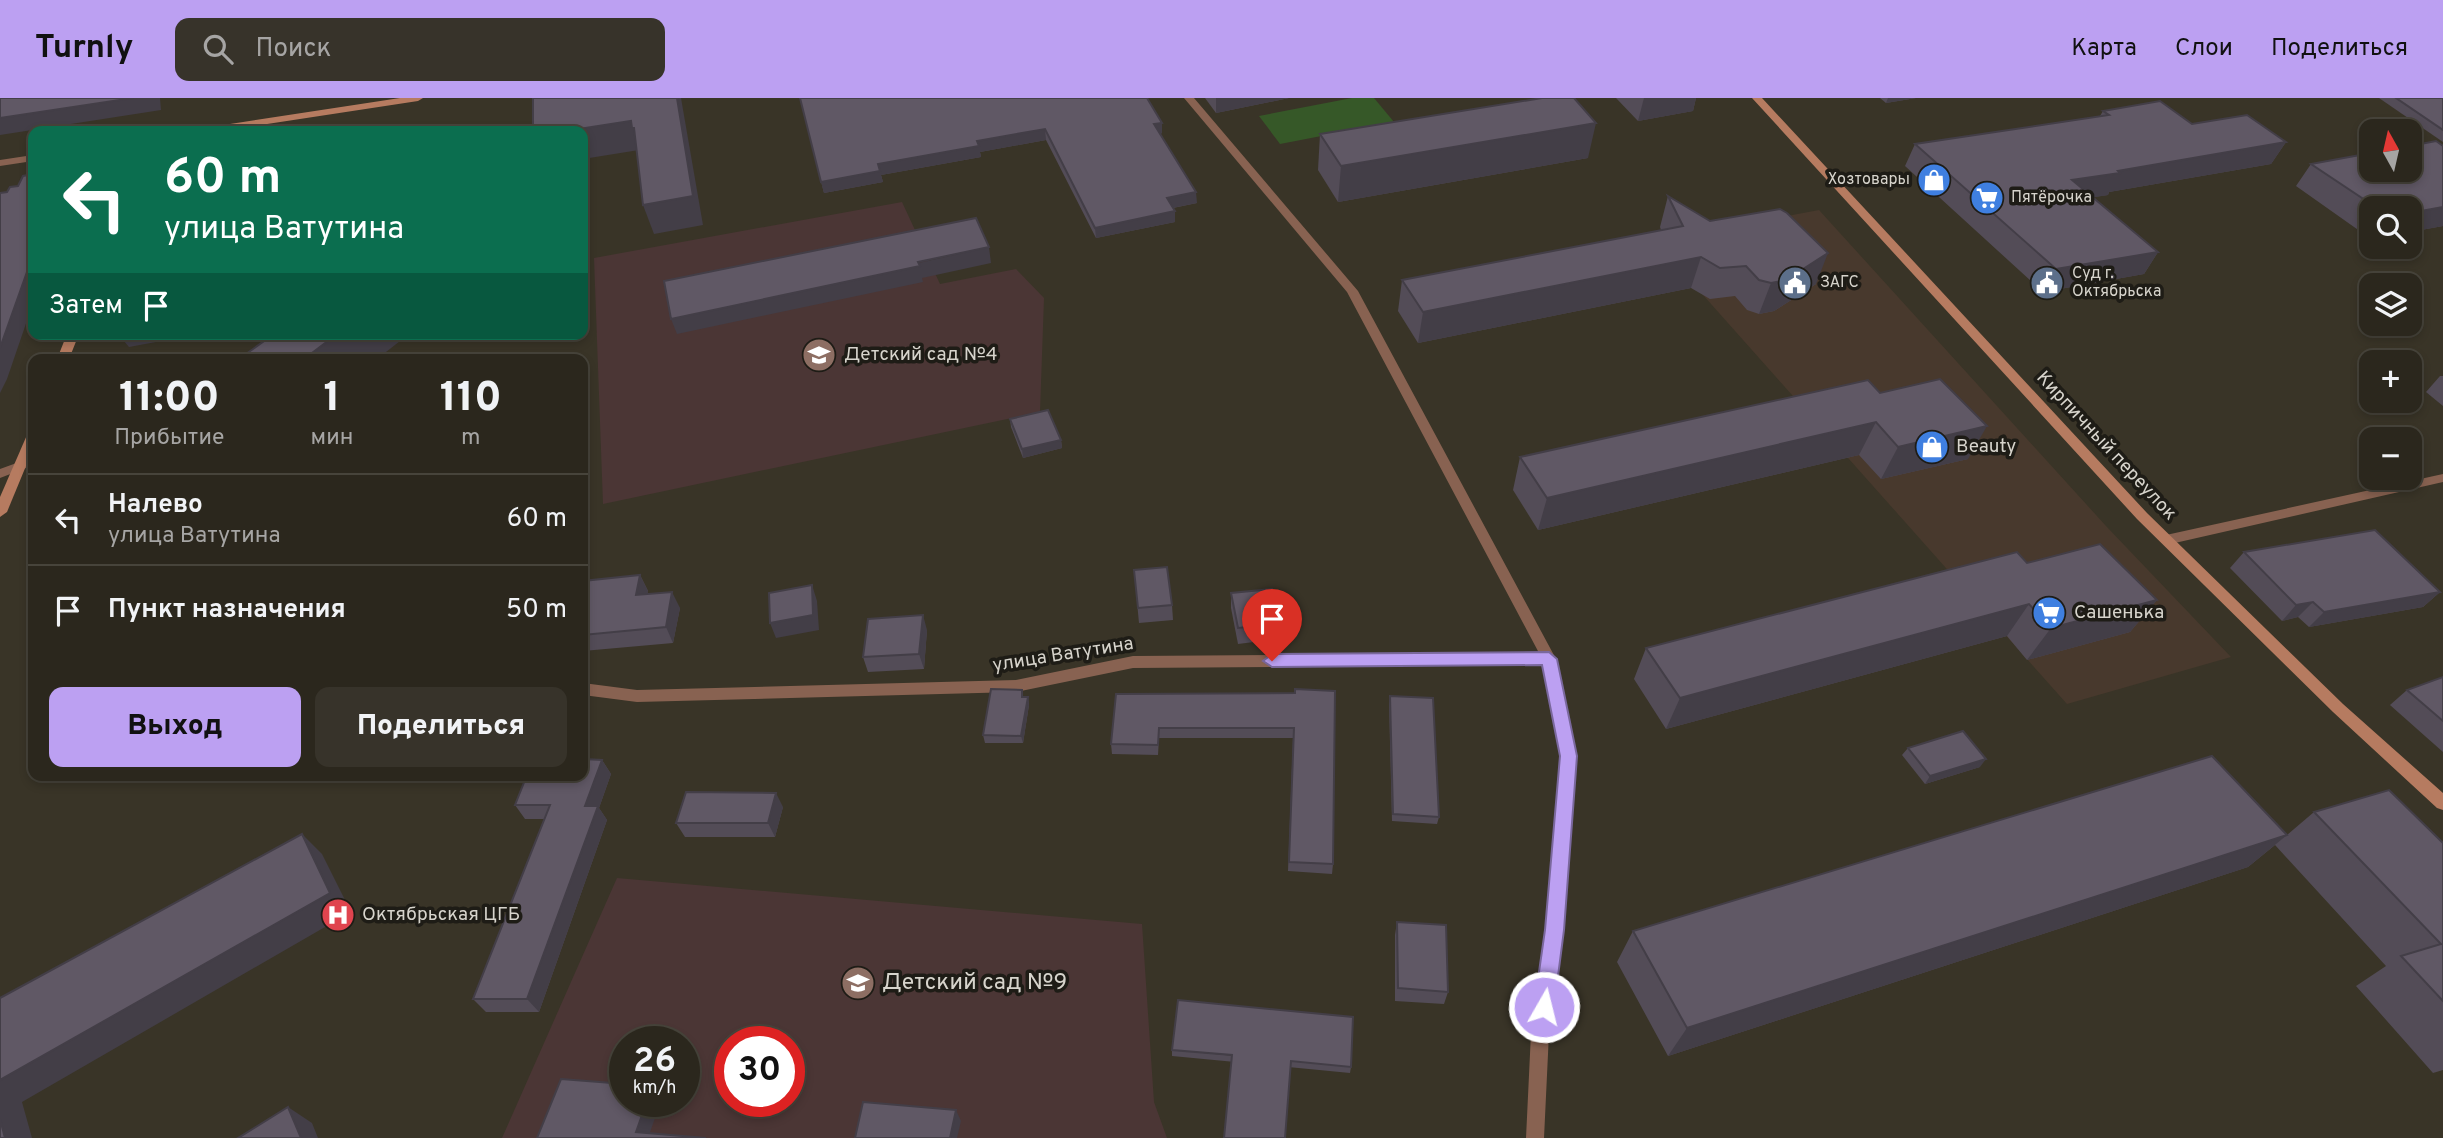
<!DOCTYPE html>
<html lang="ru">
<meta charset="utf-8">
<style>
:root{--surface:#2b271d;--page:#37332a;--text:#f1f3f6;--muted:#a6a5a4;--line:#47443b;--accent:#bca0f2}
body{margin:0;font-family:Overpass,sans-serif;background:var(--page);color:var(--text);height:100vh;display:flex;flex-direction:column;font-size:26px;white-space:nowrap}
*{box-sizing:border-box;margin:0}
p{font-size:23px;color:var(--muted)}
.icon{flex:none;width:38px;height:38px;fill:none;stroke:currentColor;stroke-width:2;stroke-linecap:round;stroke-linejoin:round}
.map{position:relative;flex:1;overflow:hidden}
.details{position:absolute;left:28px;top:256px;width:560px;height:427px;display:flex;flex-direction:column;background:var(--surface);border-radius:14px;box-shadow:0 4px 10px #0003,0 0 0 2px var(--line)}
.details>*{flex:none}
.hud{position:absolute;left:28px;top:28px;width:560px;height:214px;border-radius:14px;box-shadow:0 4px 10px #0003,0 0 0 2px var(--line);background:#0b6e4f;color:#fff;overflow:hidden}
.needle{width:46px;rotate:352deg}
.tools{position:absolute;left:2359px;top:21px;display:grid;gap:14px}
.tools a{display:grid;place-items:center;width:63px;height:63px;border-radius:14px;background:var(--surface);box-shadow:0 4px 10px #0003,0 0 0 2px var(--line);font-size:35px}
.speed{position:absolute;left:609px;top:928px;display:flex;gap:14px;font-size:35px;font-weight:700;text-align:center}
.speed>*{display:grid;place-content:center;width:91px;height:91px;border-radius:50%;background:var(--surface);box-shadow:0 4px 10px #0003,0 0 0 2px var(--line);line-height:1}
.speed small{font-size:18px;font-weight:400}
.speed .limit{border:10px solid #d22;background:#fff;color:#111}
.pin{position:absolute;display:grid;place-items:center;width:60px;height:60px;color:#fff;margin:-72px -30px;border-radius:50% 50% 50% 0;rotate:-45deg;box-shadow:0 0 7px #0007}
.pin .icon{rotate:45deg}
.me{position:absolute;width:77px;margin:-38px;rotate:8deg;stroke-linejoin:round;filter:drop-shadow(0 0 5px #0008)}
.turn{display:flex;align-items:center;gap:24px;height:147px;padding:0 21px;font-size:32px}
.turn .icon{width:91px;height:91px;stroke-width:2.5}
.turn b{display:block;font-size:49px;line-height:60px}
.then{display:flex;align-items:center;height:66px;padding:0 21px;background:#0003;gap:14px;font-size:26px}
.eta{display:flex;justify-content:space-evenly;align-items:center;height:119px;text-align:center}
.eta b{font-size:42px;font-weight:800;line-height:49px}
.button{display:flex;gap:14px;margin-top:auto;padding:14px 21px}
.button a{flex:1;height:80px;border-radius:14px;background:var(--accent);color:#111;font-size:28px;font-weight:800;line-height:80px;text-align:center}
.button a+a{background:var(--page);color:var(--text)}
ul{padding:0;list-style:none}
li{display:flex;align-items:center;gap:21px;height:91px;padding:0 21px;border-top:2px solid var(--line)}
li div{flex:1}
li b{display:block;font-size:26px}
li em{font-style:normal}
header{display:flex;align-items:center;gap:42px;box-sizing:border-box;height:98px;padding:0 35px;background:var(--accent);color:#111}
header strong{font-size:33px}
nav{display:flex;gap:38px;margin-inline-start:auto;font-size:24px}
.search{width:490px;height:63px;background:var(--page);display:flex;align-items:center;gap:18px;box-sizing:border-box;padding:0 24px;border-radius:14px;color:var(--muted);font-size:26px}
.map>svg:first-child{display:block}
.commercial{fill:#48392d}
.education{fill:#4b3635;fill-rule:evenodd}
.green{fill:#365828}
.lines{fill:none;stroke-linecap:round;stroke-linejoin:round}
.street{fill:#886251;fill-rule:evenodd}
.secondary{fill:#b67b60;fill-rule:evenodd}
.wall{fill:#534c57}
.shaded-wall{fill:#433e47}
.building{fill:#605865;stroke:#433e47;stroke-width:2}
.route{fill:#bca0f2;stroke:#7a689d;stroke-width:2}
.labels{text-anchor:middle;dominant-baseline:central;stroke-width:7;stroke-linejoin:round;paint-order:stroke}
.far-poi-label{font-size:16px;fill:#d7d4cc;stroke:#1e1c16;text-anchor:start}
.poi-label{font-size:19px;fill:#d7d4cc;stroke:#1e1c16;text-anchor:start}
.street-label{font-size:19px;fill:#d7d4cc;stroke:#1e1c16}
.near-poi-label{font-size:23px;fill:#d7d4cc;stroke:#1e1c16;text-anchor:start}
</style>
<header>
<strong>Turnly</strong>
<div class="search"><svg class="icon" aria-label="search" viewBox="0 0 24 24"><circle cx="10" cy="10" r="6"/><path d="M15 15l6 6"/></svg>Поиск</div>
<nav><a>Карта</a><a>Слои</a><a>Поделиться</a></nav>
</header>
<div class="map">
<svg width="2443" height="1040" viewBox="0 0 2443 1040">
<rect width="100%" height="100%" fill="#393427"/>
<path class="commercial" d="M 1819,112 L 2106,428 L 2231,559 L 2067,606 L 1655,143 Z"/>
<g class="education">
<path d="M 902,104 L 940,186 L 1016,171 L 1044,200 L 1040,314 L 603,406 L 594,160 Z"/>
<path d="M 617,780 L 1142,826 L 1154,1004 L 1167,1040 L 502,1040 ZM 625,943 L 684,943 L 684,1003 L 625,1003 ZM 730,943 L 789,943 L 789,1003 L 730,1003 Z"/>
</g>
<path class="green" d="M 1352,0 L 1374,0 L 1394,24 L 1280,46 L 1259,18 Z"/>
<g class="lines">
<g class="street">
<path d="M 1184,0 L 1194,0 L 1358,193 L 1556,561 L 1577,658 L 1563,832 L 1549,935 L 1544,1040 L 1526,1040 L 1531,935 L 1547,832 L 1561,658 L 1543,567 L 1133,570 L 1016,594 L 637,604 L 583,597 L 583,585 L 637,592 L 1016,582 L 1133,558 L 1539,555 L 1347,194 Z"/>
<path d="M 33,57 L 33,63 L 0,68 L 0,62 Z"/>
<path d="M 22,363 L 26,364 L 28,367 L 26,370 L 0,380 L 0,371 Z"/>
<path d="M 2443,376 L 2443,384 L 2166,447 L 2159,442 L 2166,437 Z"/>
</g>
<g class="secondary">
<path d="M 400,0 L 423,0 L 418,3 L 221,33 L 199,33 L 204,30 Z"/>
<path d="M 1752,0 L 1762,0 L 2147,415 L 2343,606 L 2443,695 L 2443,712 L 2437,710 L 2333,614 L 2137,421 Z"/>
<path d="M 67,236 L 79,236 L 69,261 L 57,261 Z"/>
<path d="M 33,333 L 33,351 L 7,414 L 0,419 L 0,399 L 27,337 Z"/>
</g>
</g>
<g class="wall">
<path d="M 800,0 L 1162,25 L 1162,35 L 1160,36 L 1197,105 L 1173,110 L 1175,124 L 1096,140 L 1046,42 L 980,54 L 981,59 L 881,77 L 883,84 L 824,95 Z"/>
<path d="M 1205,0 L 1289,0 L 1216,15 Z"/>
<path d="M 1616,0 L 1696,0 L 1693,13 L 1638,23 Z"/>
<path d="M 1880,0 L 1916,0 L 1886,5 Z"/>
<path d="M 2379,0 L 2443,0 L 2443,44 Z"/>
<path d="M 2103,13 L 2192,26 L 2286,44 L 2271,66 L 2109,94 L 2108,97 L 2093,99 L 2158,154 L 2144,176 L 2043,194 L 1905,68 L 1915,46 L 2100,18 Z"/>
<path d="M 1320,36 L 1588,60 L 1338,104 L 1318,72 Z"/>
<path d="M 2443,48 L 2443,128 L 2410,134 L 2410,110 L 2371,110 L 2371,141 L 2296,88 L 2311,66 Z"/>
<path d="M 1668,98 L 1816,186 L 1774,213 L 1759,216 L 1747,212 L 1735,198 L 1710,201 L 1691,190 L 1418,245 L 1398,213 L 1402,182 L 1661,132 L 1660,129 Z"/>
<path d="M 2440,278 L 2443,278 L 2443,308 L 2426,294 Z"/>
<path d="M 1880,295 L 1968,361 L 1881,381 L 1859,357 L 1538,432 L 1513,392 L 1520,359 Z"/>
<path d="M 1010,321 L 1061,342 L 1062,350 L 1023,360 L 1011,329 Z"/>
<path d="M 2244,454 L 2440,494 L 2423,509 L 2309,529 L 2298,519 L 2282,523 L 2230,470 Z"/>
<path d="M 2027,465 L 2157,502 L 2130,534 L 2027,562 L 2007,538 L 1666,631 L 1634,581 L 1646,550 Z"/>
<path d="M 1134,472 L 1172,507 L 1173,522 L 1139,525 Z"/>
<path d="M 640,477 L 648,493 L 647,496 L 680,510 L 673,545 L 583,553 L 583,483 Z"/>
<path d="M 1231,495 L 1280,526 L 1279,541 L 1238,546 L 1231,510 Z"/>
<path d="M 927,532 L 924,571 L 868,574 L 863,559 Z"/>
<path d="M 2443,579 L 2443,654 L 2390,607 L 2407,592 Z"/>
<path d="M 1295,595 L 1333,766 L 1332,776 L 1288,773 L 1293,640 L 1159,640 L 1158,657 L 1112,656 L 1111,646 L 1116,596 Z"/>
<path d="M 1390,598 L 1439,719 L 1437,726 L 1392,723 L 1389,606 Z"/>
<path d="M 1023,599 L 1028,599 L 1029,607 L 1023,645 L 985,645 L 983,637 Z"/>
<path d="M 1908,650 L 1980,669 L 1925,686 L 1902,657 Z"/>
<path d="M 602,662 L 611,676 L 599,710 L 607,722 L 539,914 L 486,914 L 473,901 L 544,721 L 525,721 L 515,707 Z"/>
<path d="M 783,709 L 775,739 L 685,739 L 676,725 Z"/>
<path d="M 2314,714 L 2443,745 L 2443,972 L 2433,975 L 2356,888 L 2386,868 L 2275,747 L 2248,769 L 1668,958 L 1617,864 L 1633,833 L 2287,737 Z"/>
<path d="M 1397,824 L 1448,894 L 1444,906 L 1395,903 L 1395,837 Z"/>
<path d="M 1172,952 L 1351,969 L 1350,975 L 1172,958 Z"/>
</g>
<g class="shaded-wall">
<path d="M 133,0 L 160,0 L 161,12 L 0,37 L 0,20 Z"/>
<path d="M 677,0 L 681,0 L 703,127 L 654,136 L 643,107 Z"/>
<path d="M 1216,0 L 1289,0 L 1216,15 Z"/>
<path d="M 1644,0 L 1696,0 L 1693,13 L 1638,23 Z"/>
<path d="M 1888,0 L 1916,0 L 1886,5 Z"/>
<path d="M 631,23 L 634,30 L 639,52 L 583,61 L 583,33 L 566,33 Z"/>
<path d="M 1162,25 L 1162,35 L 1154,37 L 1154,26 Z"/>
<path d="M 1596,25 L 1588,60 L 1338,104 L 1341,68 Z"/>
<path d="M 1045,31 L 1046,42 L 980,54 L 981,59 L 881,77 L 883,84 L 824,95 L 821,84 L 878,66 L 977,43 Z"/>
<path d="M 2286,44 L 2271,66 L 2109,94 L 2108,97 L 2060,105 L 2072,82 L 2118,73 Z"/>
<path d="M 1196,94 L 1197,105 L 1167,111 L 1167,100 Z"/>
<path d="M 2443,109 L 2443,128 L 2410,134 L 2410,115 Z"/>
<path d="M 1175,113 L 1175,124 L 1096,140 L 1095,130 Z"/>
<path d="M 989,149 L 991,165 L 922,180 L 923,184 L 677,236 L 671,221 Z"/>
<path d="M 2158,154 L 2144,176 L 2043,194 L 2056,171 Z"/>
<path d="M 1828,155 L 1816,186 L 1774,213 L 1759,216 L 1771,185 Z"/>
<path d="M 33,157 L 33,205 L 7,281 L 0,295 L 0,250 Z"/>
<path d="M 1701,159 L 1691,190 L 1418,245 L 1423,214 Z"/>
<path d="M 118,236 L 199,236 L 129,249 Z"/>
<path d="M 337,236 L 409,236 L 377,261 L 304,261 Z"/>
<path d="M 1876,324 L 1859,357 L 1538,432 L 1547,400 Z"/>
<path d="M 1987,328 L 1968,361 L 1881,381 L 1898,349 Z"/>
<path d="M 1061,342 L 1062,350 L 1023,360 L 1022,351 Z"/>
<path d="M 640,477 L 648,493 L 644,513 L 636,497 Z"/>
<path d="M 812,487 L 817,503 L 819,532 L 776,540 L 770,525 Z"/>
<path d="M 672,494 L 680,510 L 673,545 L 666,529 Z"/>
<path d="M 2440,494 L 2423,509 L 2309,529 L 2324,514 Z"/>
<path d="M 2157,502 L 2130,534 L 2027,562 L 2051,530 Z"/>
<path d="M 2313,504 L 2298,519 L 2282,523 L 2296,507 Z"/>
<path d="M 2029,506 L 2007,538 L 1666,631 L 1680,600 Z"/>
<path d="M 923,517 L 927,532 L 924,571 L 919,556 Z"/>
<path d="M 1028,599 L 1029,607 L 1023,645 L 1021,638 Z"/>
<path d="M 1986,661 L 1980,669 L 1925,686 L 1930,678 Z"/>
<path d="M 602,662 L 611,676 L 599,710 L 607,722 L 539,914 L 527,901 L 585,708 Z"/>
<path d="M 776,695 L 783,709 L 775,739 L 768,725 Z"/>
<path d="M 302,736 L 322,756 L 351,814 L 22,1004 L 32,1040 L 5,1040 L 0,1021 L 0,982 Z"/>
<path d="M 2287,737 L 2248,769 L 1668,958 L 1687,930 Z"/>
<path d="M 647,1003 L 661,1003 L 648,1040 L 636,1034 Z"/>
<path d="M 288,1009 L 312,1025 L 318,1040 L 301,1040 Z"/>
<path d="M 956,1012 L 961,1023 L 957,1040 L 950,1040 Z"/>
</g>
<g class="building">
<path d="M 0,0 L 133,0 L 0,20 Z"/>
<path d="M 533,0 L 677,0 L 693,98 L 643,107 L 634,30 L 632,30 L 631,23 L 566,33 L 533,33 Z"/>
<path d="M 800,0 L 1147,0 L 1162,25 L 1154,26 L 1196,94 L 1167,100 L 1175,113 L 1095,130 L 1045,31 L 977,43 L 979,48 L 878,66 L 880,73 L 821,84 Z"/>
<path d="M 1542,0 L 1574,0 L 1596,25 L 1341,68 L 1320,36 Z"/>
<path d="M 2396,0 L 2443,0 L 2443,32 Z"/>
<path d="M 2160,3 L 2192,26 L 2247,17 L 2286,44 L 2118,73 L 2120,75 L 2072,82 L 2158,154 L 2056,171 L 1915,46 L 2109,17 L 2103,13 Z"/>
<path d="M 219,28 L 218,33 L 187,33 Z"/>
<path d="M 2436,43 L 2443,48 L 2443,109 L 2410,115 L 2410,110 L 2377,110 L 2311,66 L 2371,55 L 2371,72 L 2410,72 L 2410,48 Z"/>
<path d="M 33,76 L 33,157 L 0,250 L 0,95 L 7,94 L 10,89 L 18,88 L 23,78 Z"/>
<path d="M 1668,98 L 1710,123 L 1780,111 L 1787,115 L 1828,155 L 1786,182 L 1771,185 L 1759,182 L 1746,168 L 1720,170 L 1701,159 L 1423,214 L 1402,182 L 1683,128 Z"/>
<path d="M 976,120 L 989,149 L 918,164 L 920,168 L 671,221 L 664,183 Z"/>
<path d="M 274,236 L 337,236 L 304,261 L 239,261 Z"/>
<path d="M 1940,281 L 1987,328 L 1898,349 L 1876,324 L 1547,400 L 1520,359 L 1868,282 L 1880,295 Z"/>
<path d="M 1048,312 L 1061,342 L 1022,351 L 1010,321 Z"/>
<path d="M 2375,432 L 2440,494 L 2324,514 L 2313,504 L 2296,507 L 2244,454 Z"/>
<path d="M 2100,446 L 2157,502 L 2051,530 L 2029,506 L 1680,600 L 1646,550 L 2017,454 L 2027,465 Z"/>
<path d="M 1167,469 L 1172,507 L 1138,510 L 1134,472 Z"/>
<path d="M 640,477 L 636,497 L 672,494 L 666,529 L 583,537 L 583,483 Z"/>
<path d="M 812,487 L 813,517 L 770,525 L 769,495 Z"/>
<path d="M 1272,491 L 1280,526 L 1238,530 L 1231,495 Z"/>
<path d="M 923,517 L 919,556 L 863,559 L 868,521 Z"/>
<path d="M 2443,579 L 2443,623 L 2407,592 Z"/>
<path d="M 991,591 L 1022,592 L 1022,599 L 1028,599 L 1021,638 L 983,637 Z"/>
<path d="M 1295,591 L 1335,593 L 1333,766 L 1289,764 L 1294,630 L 1159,630 L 1158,647 L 1111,646 L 1116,596 L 1295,595 Z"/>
<path d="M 1390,598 L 1433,600 L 1439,719 L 1393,716 Z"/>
<path d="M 1963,633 L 1986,661 L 1930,678 L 1908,650 Z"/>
<path d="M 2212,658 L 2287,737 L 1687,930 L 1633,833 Z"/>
<path d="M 583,661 L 602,662 L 585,708 L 598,708 L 527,901 L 473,901 L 550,707 L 515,707 L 527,677 L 583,677 Z"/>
<path d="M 2389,692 L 2443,745 L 2443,903 L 2401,858 L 2441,846 L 2314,714 Z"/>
<path d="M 686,694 L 776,695 L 768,725 L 676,725 Z"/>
<path d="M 302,736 L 330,795 L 0,982 L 0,900 Z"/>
<path d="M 1397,824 L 1446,827 L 1448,894 L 1398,890 Z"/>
<path d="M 1178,902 L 1353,919 L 1351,969 L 1291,963 L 1285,1040 L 1224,1040 L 1232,957 L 1172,952 Z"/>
<path d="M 561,981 L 625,986 L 625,1003 L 647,1003 L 636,1034 L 706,1040 L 537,1040 Z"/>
<path d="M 863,1004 L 956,1012 L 950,1040 L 855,1040 Z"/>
<path d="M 288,1009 L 301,1040 L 238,1040 Z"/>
<path d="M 0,1021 L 5,1040 L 0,1040 Z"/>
</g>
<path class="route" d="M 1549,554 L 1557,561 L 1577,658 L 1564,832 L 1554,909 L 1551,916 L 1544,919 L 1537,916 L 1534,909 L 1545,832 L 1560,658 L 1542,567 L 1272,569 L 1263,563 L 1272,556 Z"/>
<defs>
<symbol id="shop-disc" viewBox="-11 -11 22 22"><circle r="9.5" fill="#3f7fe0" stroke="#1e1c16"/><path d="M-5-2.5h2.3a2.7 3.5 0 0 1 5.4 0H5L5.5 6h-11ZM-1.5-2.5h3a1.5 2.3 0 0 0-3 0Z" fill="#fff"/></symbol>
<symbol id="supermarket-disc" viewBox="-11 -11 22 22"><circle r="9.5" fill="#3f7fe0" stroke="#1e1c16"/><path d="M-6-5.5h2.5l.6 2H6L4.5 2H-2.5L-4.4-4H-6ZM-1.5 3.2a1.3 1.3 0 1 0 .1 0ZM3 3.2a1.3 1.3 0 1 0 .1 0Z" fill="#fff"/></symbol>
<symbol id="civic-disc" viewBox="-11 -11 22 22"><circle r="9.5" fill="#5c6f8a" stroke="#1e1c16"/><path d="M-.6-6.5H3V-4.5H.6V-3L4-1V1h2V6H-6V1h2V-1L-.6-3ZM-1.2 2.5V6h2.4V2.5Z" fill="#fff"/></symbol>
<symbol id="school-disc" viewBox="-11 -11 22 22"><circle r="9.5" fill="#8d6e63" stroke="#1e1c16"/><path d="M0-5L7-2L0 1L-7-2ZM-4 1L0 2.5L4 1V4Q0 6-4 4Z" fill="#fff"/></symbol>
<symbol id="hospital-disc" viewBox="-11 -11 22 22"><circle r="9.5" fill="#e0444e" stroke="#1e1c16"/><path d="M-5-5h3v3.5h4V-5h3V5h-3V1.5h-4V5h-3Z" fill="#fff"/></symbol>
</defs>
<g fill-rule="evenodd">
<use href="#shop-disc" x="1915" y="63" width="38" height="38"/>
<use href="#supermarket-disc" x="1968" y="81" width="38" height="38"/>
<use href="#civic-disc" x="1776" y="166" width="38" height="38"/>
<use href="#civic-disc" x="2028" y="166" width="38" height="38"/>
<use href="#school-disc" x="800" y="238" width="38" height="38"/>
<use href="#shop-disc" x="1913" y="330" width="38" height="38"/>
<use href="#supermarket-disc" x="2030" y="496" width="38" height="38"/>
<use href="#hospital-disc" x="319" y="798" width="38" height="38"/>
<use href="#school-disc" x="839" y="866" width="38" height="38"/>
</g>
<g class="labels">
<g class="far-poi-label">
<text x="1910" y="82" text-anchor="end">Хозтовары</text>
<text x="2011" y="100">Пятёрочка</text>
<text x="2072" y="176">Суд г.<tspan x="2072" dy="18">Октябрьска</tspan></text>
<text x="1820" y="185">ЗАГС</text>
</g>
<g class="poi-label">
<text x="844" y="257">Детский сад №4</text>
<text x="1956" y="349">Beauty</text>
<text x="2074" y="515">Сашенька</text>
<text x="362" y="817">Октябрьская ЦГБ</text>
</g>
<g class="street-label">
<text transform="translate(2106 348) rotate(47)">Кирпичный переулок</text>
<text transform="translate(1063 557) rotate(-9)">улица Ватутина</text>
</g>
<g class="near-poi-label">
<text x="882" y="885">Детский сад №9</text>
</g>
</g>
</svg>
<div class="tools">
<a><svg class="needle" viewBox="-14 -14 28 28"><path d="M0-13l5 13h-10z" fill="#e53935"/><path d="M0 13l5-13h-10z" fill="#a6a5a4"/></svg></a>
<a><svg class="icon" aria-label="search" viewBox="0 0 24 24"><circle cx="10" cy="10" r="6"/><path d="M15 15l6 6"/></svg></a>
<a><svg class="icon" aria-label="layers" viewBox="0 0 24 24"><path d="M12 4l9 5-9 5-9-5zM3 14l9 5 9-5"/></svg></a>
<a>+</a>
<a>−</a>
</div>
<div class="speed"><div>26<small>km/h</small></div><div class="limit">30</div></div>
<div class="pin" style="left:1272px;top:563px;background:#d93025"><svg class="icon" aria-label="arrive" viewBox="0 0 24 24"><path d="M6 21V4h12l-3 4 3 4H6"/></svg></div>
<svg class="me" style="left:1544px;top:909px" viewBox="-20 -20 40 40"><circle r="17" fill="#bca0f2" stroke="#fff" stroke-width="3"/><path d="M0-11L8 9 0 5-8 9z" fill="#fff"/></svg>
<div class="hud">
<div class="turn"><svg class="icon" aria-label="left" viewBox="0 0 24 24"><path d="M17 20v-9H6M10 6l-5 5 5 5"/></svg><div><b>60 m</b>улица Ватутина</div></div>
<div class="then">Затем<svg class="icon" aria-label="arrive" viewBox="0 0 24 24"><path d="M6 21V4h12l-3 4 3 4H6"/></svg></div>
</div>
<section class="details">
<div class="eta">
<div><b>11:00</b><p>Прибытие</p></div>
<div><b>1</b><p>мин</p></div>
<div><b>110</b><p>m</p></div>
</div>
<ul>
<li><svg class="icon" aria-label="left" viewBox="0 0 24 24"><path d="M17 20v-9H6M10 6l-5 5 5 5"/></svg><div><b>Налево</b><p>улица Ватутина</p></div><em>60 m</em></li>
<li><svg class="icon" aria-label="arrive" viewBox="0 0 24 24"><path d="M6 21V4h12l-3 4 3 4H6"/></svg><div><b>Пункт назначения</b></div><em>50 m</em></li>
</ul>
<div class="button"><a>Выход</a><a>Поделиться</a></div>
</section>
</div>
